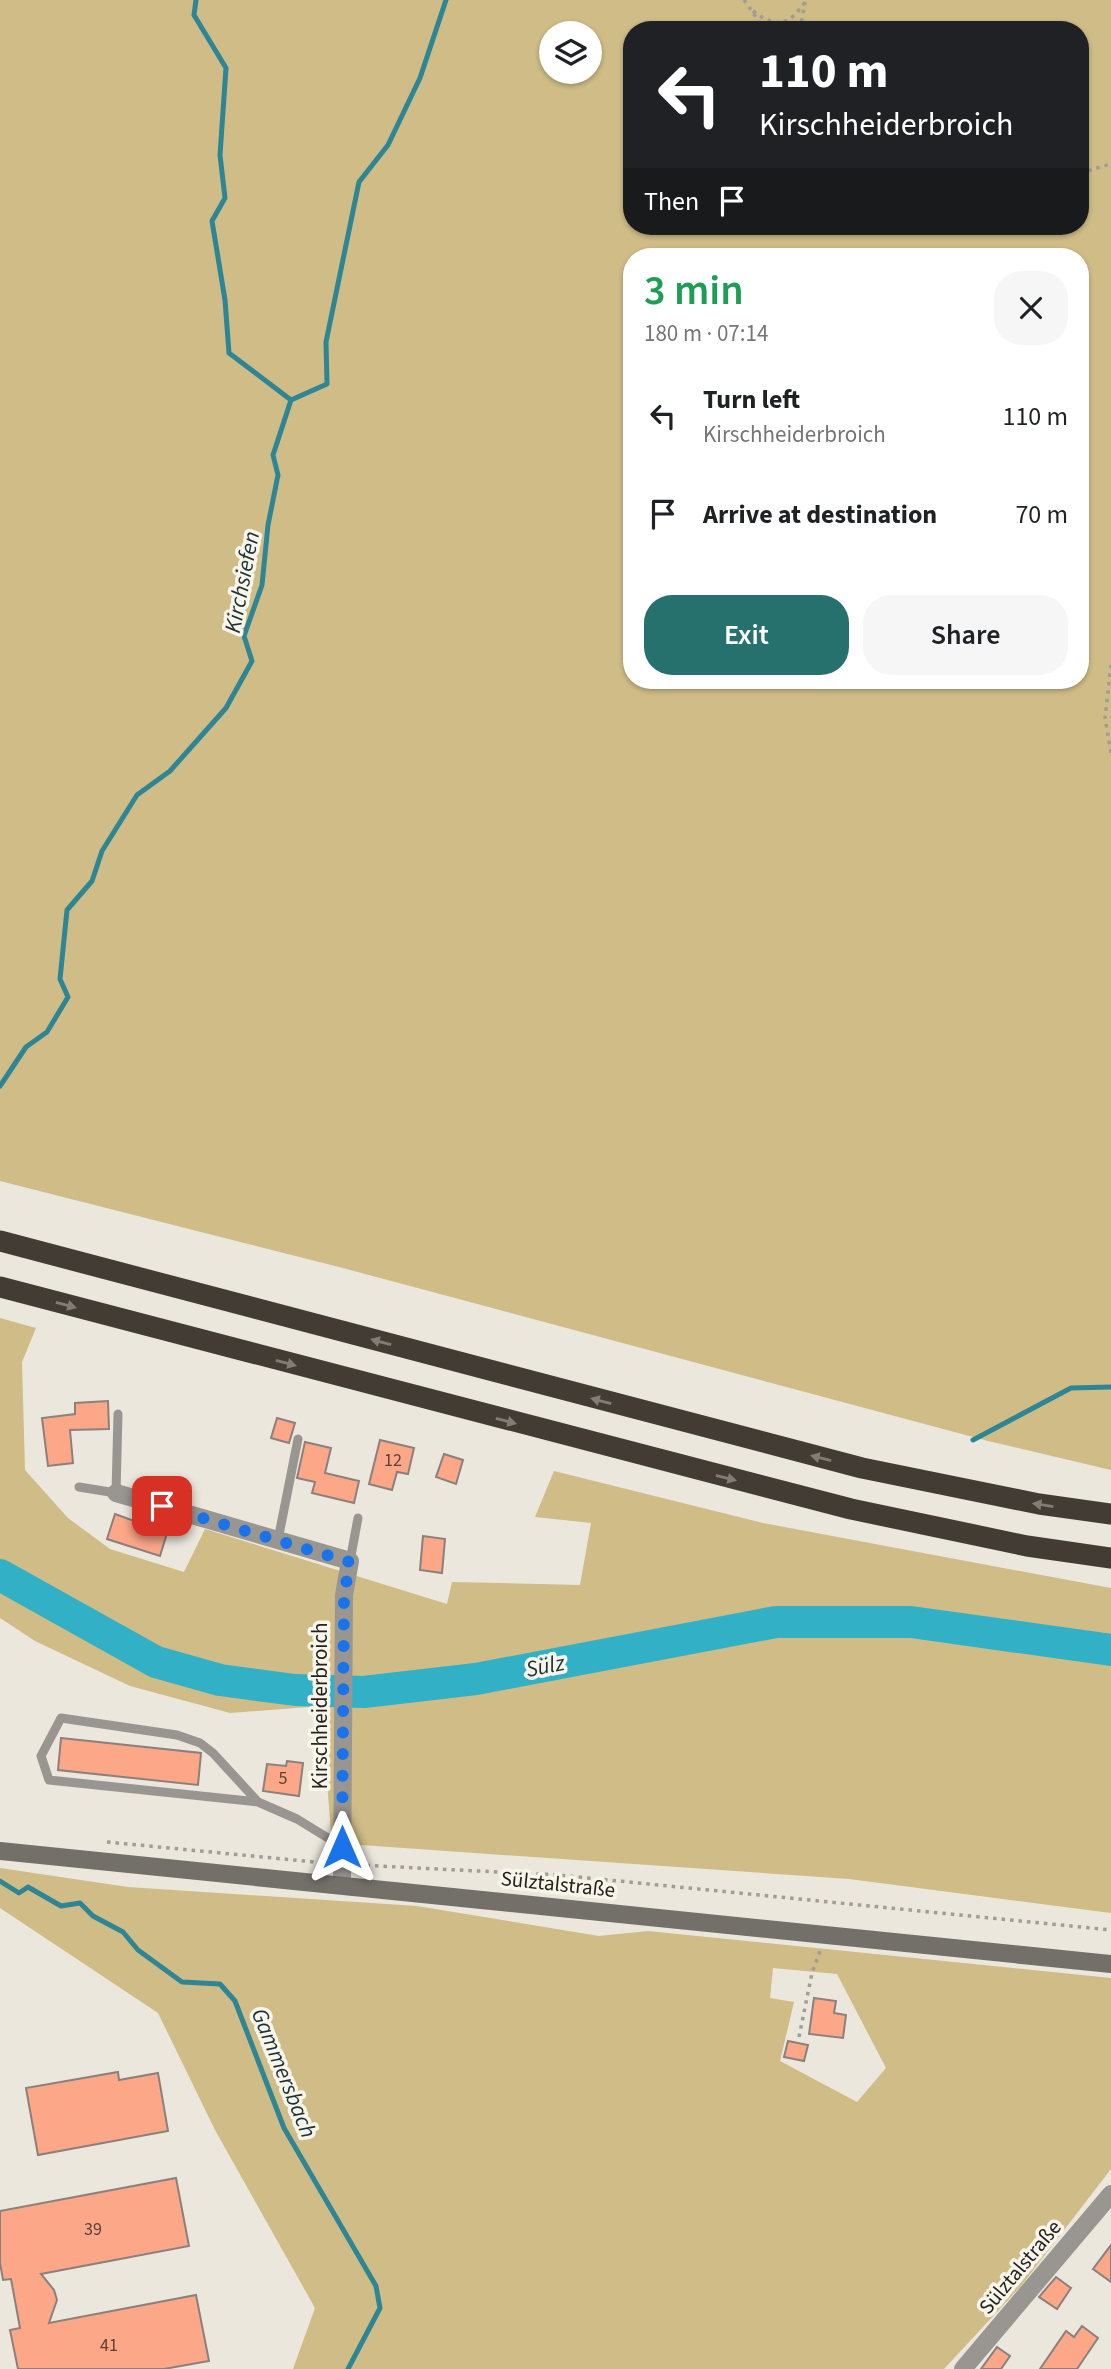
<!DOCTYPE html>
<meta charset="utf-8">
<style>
:root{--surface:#fff;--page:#f6f6f6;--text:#202124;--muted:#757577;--accent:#26706d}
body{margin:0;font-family:"Source Sans 3",sans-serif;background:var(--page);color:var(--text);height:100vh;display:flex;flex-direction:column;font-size:26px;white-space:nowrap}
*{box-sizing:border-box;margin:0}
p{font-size:23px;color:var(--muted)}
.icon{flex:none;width:38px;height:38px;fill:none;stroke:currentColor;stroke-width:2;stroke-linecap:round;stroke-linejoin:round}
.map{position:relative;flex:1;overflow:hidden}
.sheet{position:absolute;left:623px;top:248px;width:466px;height:441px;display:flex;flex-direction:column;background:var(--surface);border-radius:28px;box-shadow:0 2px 5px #0004}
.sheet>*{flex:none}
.top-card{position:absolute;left:623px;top:21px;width:466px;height:214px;border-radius:28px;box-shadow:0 2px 5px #0004;background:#202124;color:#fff;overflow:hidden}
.buttons{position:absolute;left:539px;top:21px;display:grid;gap:14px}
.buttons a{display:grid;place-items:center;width:63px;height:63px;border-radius:50%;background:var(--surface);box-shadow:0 2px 5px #0004;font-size:35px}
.pin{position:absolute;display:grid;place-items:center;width:60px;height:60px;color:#fff;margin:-30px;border-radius:14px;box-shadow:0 4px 10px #0006}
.me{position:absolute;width:77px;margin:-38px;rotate:0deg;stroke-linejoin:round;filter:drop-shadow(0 0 5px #0008)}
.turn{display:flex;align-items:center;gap:24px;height:147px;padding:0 21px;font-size:32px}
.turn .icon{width:91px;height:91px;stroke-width:2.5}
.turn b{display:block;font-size:49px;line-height:60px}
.then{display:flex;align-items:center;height:66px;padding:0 21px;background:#0003;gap:14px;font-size:26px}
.round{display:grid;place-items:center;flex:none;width:74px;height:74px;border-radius:28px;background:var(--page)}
.headline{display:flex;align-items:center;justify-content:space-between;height:119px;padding:0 21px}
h1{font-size:42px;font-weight:600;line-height:52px;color:#1e9e55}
.primary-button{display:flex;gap:14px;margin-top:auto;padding:14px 21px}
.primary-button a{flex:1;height:80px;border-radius:28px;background:var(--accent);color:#fff;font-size:28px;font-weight:600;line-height:80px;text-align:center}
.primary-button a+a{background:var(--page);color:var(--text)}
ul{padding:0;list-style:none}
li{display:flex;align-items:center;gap:21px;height:98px;padding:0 21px}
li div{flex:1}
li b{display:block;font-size:26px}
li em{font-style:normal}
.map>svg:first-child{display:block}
.green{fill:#cfbc86;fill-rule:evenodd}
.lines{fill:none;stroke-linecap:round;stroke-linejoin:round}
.stream{stroke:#2e8694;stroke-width:5}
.river{stroke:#32b1c6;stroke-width:32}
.building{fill:#fca788;stroke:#8b807d;stroke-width:2}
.path{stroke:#9f9d95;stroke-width:3.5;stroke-dasharray:3.5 5;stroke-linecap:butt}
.lane{stroke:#999692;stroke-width:9}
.street{stroke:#999692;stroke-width:18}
.secondary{stroke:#736f69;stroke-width:18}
.highway{stroke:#423c35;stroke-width:21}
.oneway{fill:#827d74}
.route{stroke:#1a73e8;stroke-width:12;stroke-dasharray:0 21.6}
.labels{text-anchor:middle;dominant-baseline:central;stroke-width:7;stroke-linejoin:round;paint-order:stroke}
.number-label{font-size:18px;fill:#594338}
.street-label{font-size:21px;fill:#23221e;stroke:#f8f5ea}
.water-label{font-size:23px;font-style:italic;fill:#1c3135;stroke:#f8f5ea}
</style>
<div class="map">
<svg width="1111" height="2369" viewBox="0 0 1111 2369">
<rect width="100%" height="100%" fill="#ebe7dd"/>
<g class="green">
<path d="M 0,0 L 1111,0 L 1111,1470 L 988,1441 L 339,1267 L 0,1181 ZM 632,30 L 1080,30 L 1080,226 L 632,226 ZM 551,33 L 590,33 L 590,72 L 551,72 ZM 632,257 L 1080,257 L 1080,681 L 632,681 Z"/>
<path d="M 0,1318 L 36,1328 L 22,1362 L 25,1470 L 68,1518 L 110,1549 L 184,1572 L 205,1529 L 447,1604 L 452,1582 L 580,1585 L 591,1523 L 535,1517 L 554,1471 L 763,1523 L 1111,1588 L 1111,1913 L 849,1879 L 361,1845 L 333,1858 L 321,1706 L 230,1713 L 130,1686 L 35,1641 L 0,1618 Z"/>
<path d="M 0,1868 L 128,1887 L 417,1906 L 599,1936 L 648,1931 L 1111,1978 L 1111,2169 L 1021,2286 L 944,2369 L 293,2369 L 315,2308 L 215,2130 L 158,2013 L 0,1908 ZM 773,1968 L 837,1974 L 886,2068 L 857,2102 L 780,2061 L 794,2002 L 770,1998 Z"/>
</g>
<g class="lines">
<g class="stream">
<path d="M 196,0 L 194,15 L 226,68 L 220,155 L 225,198 L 212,221 L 225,300 L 229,353 L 291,400"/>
<path d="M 0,1086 L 26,1047 L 47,1032 L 68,997 L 60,979 L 67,910 L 92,881 L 102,851 L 137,795 L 170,771 L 226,708 L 252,661 L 244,636 L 262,585 L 268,525 L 278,475 L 273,455 L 291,400 L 327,384 L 326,342 L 359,182 L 388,145 L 420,78 L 446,0"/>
<path d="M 973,1440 L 1071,1388 L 1111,1387"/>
<path d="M 0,1881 L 19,1893 L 28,1887 L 61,1906 L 80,1903 L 93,1916 L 123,1932 L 138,1950 L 182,1982 L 220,1984 L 235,2001 L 284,2128 L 376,2286 L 380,2308 L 348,2369"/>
</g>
<path class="river" d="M 0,1575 L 156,1662 L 220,1680 L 295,1690 L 364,1692 L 476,1679 L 776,1622 L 911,1622 L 1111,1650"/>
</g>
<g class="building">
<path d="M 108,1401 L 109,1429 L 70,1430 L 73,1463 L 48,1466 L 42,1418 L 75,1414 L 75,1403 Z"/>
<path d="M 277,1418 L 295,1423 L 289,1443 L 271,1438 Z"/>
<path d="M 380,1440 L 414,1448 L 408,1474 L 397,1472 L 392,1490 L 369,1484 Z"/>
<path d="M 305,1442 L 331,1448 L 325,1473 L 359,1481 L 354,1503 L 312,1493 L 315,1482 L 297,1478 Z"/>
<path d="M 444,1454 L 463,1460 L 456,1484 L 436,1477 Z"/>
<path d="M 115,1514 L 167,1533 L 160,1556 L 107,1539 Z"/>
<path d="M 423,1536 L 445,1539 L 442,1573 L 420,1570 Z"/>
<path d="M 61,1738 L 201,1753 L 198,1785 L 58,1770 Z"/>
<path d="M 287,1761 L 303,1763 L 299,1796 L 263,1791 L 267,1764 L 286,1766 Z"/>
<path d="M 814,1998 L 836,2001 L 834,2013 L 846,2015 L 843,2038 L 809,2034 Z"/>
<path d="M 788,2041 L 808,2045 L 804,2061 L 784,2057 Z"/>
<path d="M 118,2072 L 119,2080 L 158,2073 L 168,2131 L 38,2155 L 26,2088 Z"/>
<path d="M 176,2178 L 189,2246 L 41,2274 L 54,2290 L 57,2300 L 49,2323 L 196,2295 L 209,2361 L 164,2369 L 18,2369 L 10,2330 L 20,2328 L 11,2279 L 3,2280 L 0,2263 L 0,2211 Z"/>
<path d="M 1111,2245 L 1111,2282 L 1093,2269 Z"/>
<path d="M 1056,2277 L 1071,2288 L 1057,2309 L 1039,2297 Z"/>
<path d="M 1082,2326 L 1098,2338 L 1077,2369 L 1040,2369 L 1066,2331 L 1074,2337 Z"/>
<path d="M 997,2347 L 1010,2356 L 1001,2369 L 981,2369 Z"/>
</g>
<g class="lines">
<g class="path">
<path d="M 744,0 L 765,30"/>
<path d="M 753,11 C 779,30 788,25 806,1"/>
<path d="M 800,30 L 805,2"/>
<path d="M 1080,173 L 1111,164"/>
<path d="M 1111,665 L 1105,718 L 1111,753"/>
<path d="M 107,1842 L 325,1863"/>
<path d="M 358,1865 L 558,1875 L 1111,1930"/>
<path d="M 799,2037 L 812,1973 L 820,1951"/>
</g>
<g class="lane">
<path d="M 79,1487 L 116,1493 L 118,1414"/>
<path d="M 278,1540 L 298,1439"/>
<path d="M 350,1561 L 358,1518"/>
<path d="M 258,1802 L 49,1780 L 41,1756 L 61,1718 L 177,1735 L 200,1743 L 213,1753 L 258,1802 L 297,1819 L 341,1846"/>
</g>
<g class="street">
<path d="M 116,1493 L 350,1561 L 344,1595 L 342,1885"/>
<path d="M 963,2369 L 1111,2194"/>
</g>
<path class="secondary" d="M 0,1851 L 1111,1964"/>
<g class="highway">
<path d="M 0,1241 L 862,1468 L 1039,1504 L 1111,1514"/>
<path d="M 0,1287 L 851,1509 L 1027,1546 L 1111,1558"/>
</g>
</g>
<defs><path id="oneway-solid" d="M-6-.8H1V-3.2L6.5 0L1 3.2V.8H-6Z" transform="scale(1.75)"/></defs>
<g class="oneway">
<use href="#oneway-solid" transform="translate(66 1305) rotate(15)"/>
<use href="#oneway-solid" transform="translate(381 1342) rotate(-165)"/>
<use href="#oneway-solid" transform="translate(286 1363) rotate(15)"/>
<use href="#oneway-solid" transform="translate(601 1401) rotate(-165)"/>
<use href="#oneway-solid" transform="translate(506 1421) rotate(15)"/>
<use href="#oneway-solid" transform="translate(821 1458) rotate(-166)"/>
<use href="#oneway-solid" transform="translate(726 1478) rotate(14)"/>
<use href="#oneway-solid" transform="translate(1043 1505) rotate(-171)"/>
</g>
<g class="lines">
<path class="route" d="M 162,1506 L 350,1562 L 344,1595 L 342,1847"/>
</g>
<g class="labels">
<g class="number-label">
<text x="393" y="1460">12</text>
<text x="283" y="1778">5</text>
<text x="93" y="2229">39</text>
<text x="109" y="2345">41</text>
</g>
<g class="street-label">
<text transform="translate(320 1706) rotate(-90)">Kirschheiderbroich</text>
<text transform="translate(558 1884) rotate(6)">Sülztalstraße</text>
<text transform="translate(1020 2267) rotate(-50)">Sülztalstraße</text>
</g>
<g class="water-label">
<text transform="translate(242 582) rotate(-79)">Kirchsiefen</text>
<text transform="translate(545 1666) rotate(-11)">Sülz</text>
<text transform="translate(284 2073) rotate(68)">Gammersbach</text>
</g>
</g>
</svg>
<div class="buttons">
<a><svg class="icon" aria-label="layers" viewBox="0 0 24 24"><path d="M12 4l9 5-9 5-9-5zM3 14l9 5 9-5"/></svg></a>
</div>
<div class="pin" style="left:162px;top:1506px;background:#d93025"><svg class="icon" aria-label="arrive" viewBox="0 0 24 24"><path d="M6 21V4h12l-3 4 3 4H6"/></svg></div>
<svg class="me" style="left:342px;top:1847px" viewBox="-20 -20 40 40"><path d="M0-17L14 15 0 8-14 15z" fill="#1a73e8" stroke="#fff" stroke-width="4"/></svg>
<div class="top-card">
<div class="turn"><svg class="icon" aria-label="left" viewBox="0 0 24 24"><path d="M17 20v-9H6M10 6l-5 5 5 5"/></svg><div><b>110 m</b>Kirschheiderbroich</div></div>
<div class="then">Then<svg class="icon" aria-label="arrive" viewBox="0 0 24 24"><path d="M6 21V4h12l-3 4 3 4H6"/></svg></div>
</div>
<section class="sheet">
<div class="headline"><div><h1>3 min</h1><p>180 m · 07:14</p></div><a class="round"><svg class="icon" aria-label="close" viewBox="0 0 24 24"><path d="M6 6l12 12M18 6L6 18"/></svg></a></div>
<ul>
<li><svg class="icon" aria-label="left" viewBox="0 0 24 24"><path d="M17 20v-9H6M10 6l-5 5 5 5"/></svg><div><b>Turn left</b><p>Kirschheiderbroich</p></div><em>110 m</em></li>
<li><svg class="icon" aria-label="arrive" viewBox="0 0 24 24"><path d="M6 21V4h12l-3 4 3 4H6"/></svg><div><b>Arrive at destination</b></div><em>70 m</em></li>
</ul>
<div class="primary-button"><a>Exit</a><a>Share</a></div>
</section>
</div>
